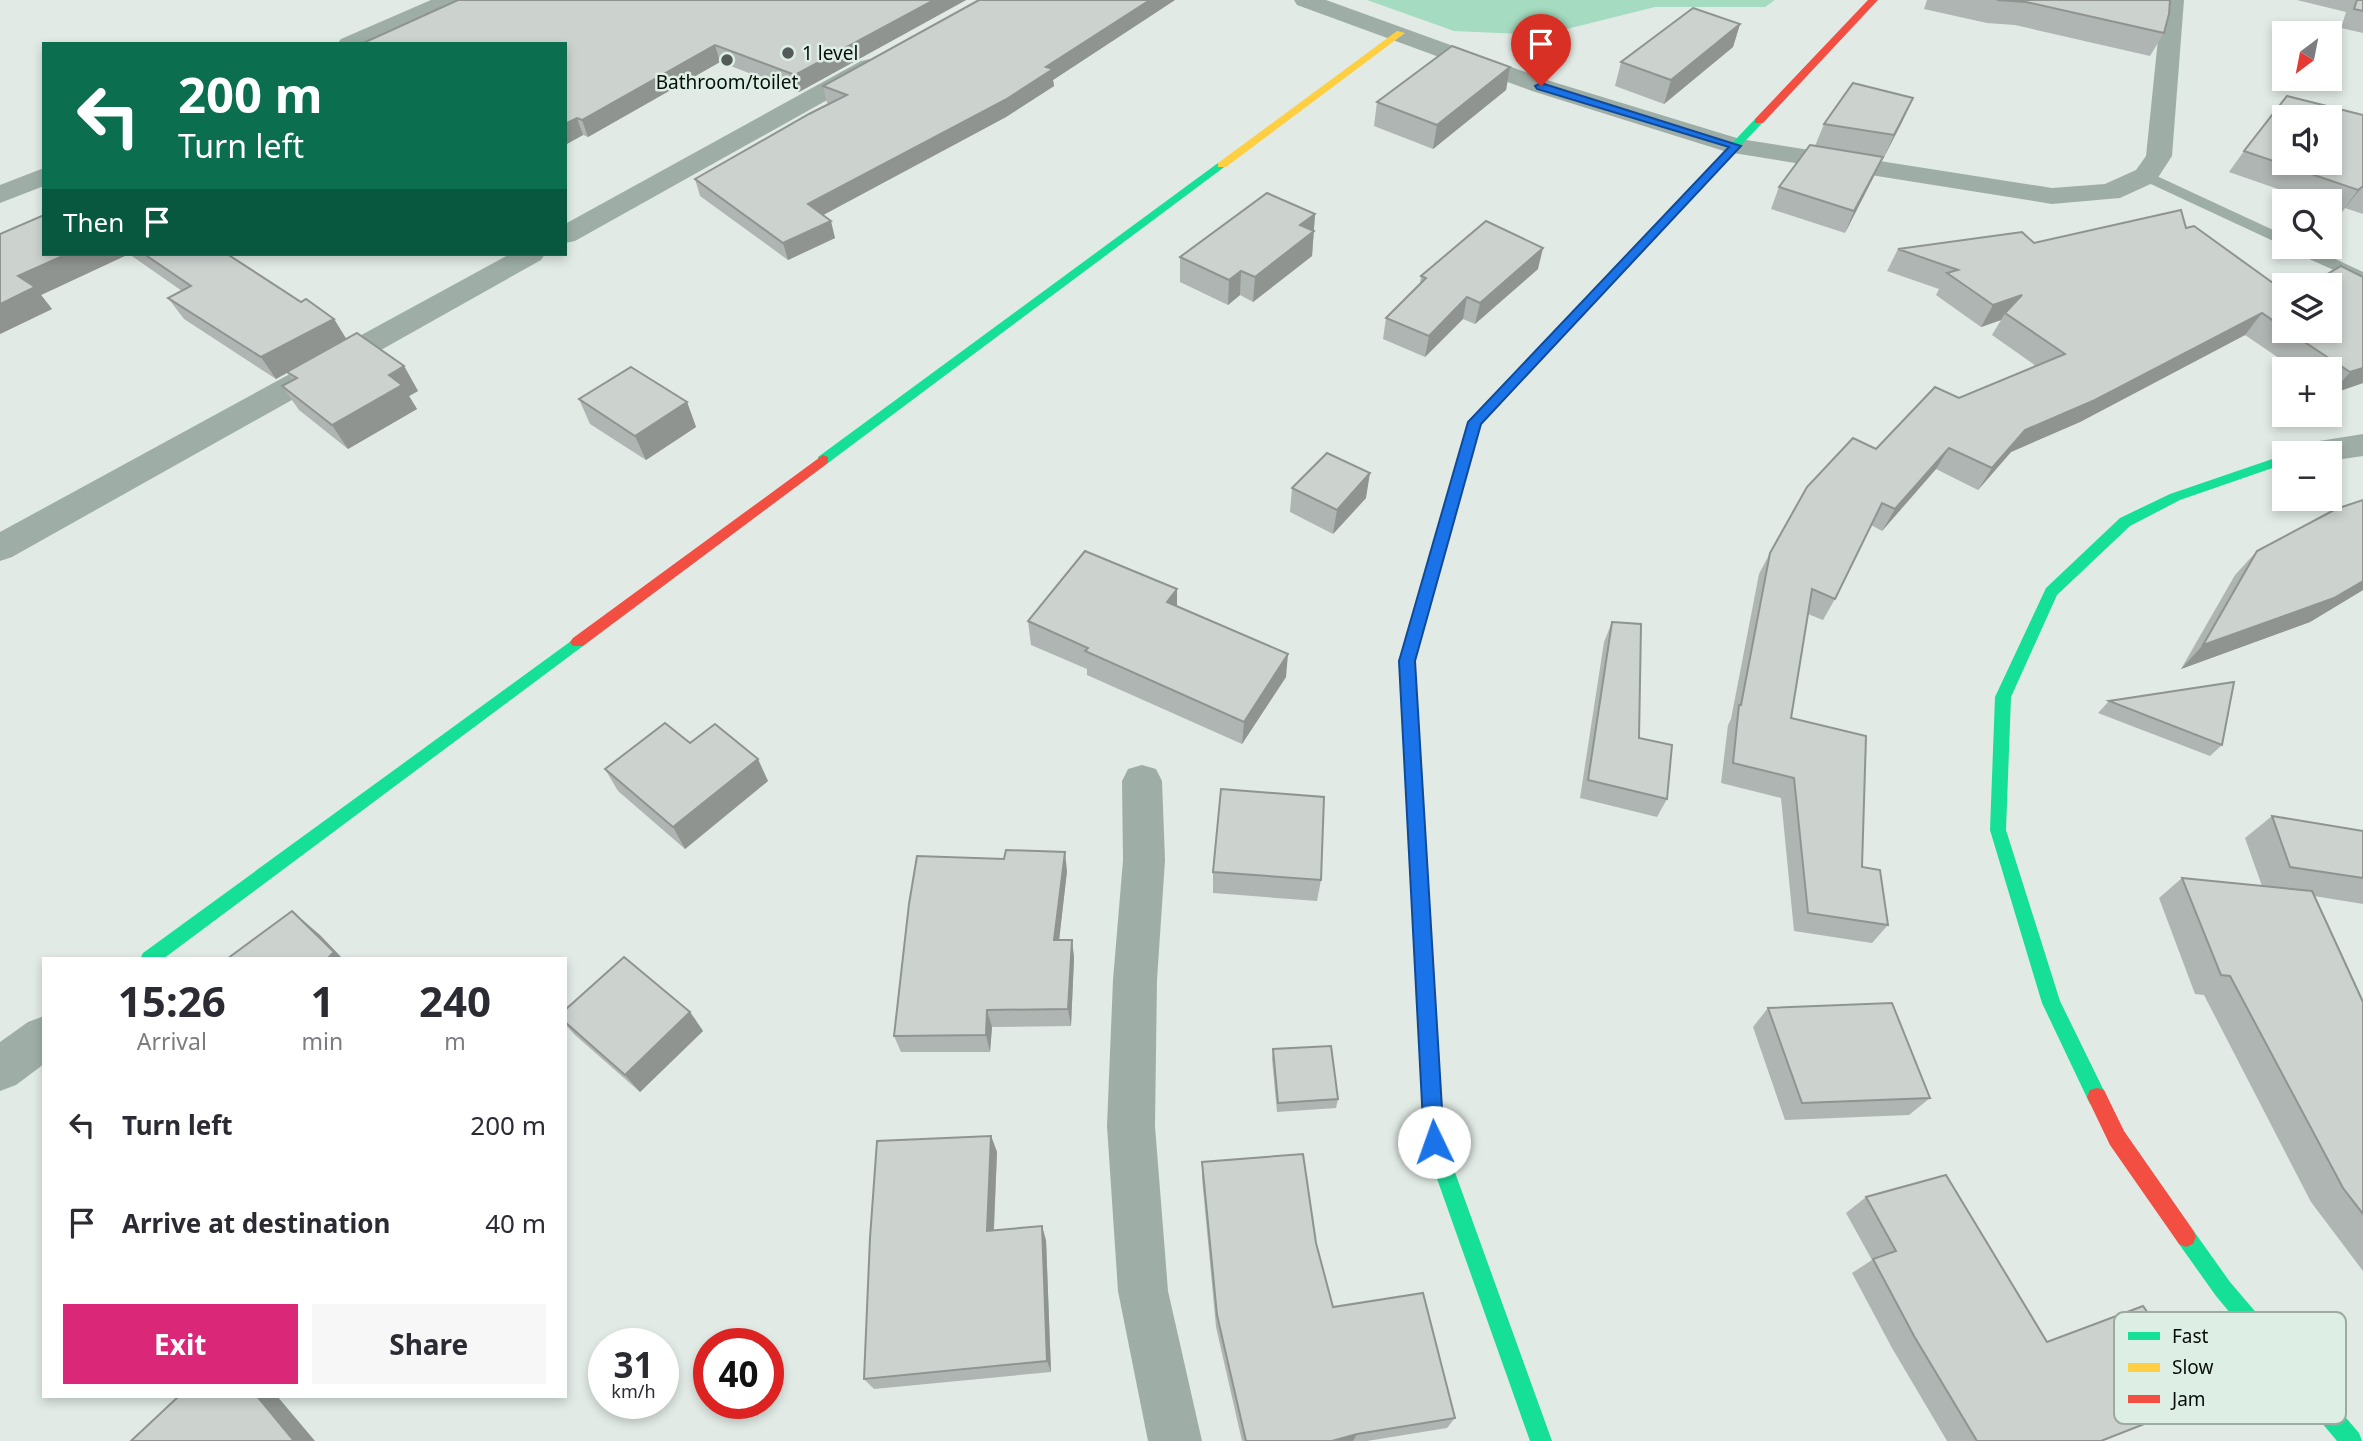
<!DOCTYPE html>
<meta charset="utf-8">
<style>
:root{--surface:#fff;--page:#f7f7f7;--text:#2b2b33;--muted:#7c7c81;--accent:#db2777}
body{margin:0;font-family:"Noto Sans",sans-serif;background:var(--page);color:var(--text);height:100vh;display:flex;flex-direction:column;font-size:26px;white-space:nowrap}
*{box-sizing:border-box;margin:0}
p{font-size:23px;color:var(--muted)}
.icon{flex:none;width:38px;height:38px;fill:none;stroke:currentColor;stroke-width:2;stroke-linecap:round;stroke-linejoin:round}
.map{position:relative;flex:1;overflow:hidden}
.side{position:absolute;left:42px;top:957px;width:525px;height:441px;display:flex;flex-direction:column;background:var(--surface);border-radius:0px;box-shadow:0 4px 10px #0003}
.side>*{flex:none}
.top-card{position:absolute;left:42px;top:42px;width:525px;height:214px;border-radius:0px;box-shadow:0 4px 10px #0003;background:#0b6e4f;color:#fff;overflow:hidden}
.needle{width:46px;rotate:212deg}
.controls{position:absolute;left:2272px;top:21px;display:grid;gap:14px}
.controls a{display:grid;place-items:center;width:70px;height:70px;border-radius:0px;background:var(--surface);box-shadow:0 4px 10px #0003;font-size:35px}
.speed{position:absolute;left:588px;top:1328px;display:flex;gap:14px;font-size:35px;font-weight:700;text-align:center}
.speed>*{display:grid;place-content:center;width:91px;height:91px;border-radius:50%;background:var(--surface);box-shadow:0 4px 10px #0003;line-height:1}
.speed small{font-size:18px;font-weight:400}
.speed .limit{border:10px solid #d22;background:#fff;color:#111}
.pin{position:absolute;display:grid;place-items:center;width:60px;height:60px;color:#fff;margin:-72px -30px;border-radius:50% 50% 50% 0;rotate:-45deg;box-shadow:0 0 7px #0007}
.pin .icon{rotate:45deg}
.me{position:absolute;width:77px;margin:-38px;rotate:357deg;stroke-linejoin:round;filter:drop-shadow(0 0 5px #0008)}
.turn{display:flex;align-items:center;gap:24px;height:147px;padding:0 21px;font-size:32px}
.turn .icon{width:91px;height:91px;stroke-width:2.5}
.turn b{display:block;font-size:49px;line-height:60px}
.then{display:flex;align-items:center;height:66px;padding:0 21px;background:#0003;gap:14px;font-size:26px}
.eta{display:flex;justify-content:space-evenly;align-items:center;height:119px;text-align:center}
.eta b{font-size:42px;font-weight:700;line-height:49px}
.primary-button{display:flex;gap:14px;margin-top:auto;padding:14px 21px}
.primary-button a{flex:1;height:80px;border-radius:0px;background:var(--accent);color:#fff;font-size:28px;font-weight:700;line-height:80px;text-align:center}
.primary-button a+a{background:var(--page);color:var(--text)}
ul{padding:0;list-style:none}
li{display:flex;align-items:center;gap:21px;height:98px;padding:0 21px}
li div{flex:1}
li b{display:block;font-size:26px}
li em{font-style:normal}
.map>svg:first-child{display:block}
.forest{fill:#a5dbc0}
.lines{fill:none;stroke-linecap:round;stroke-linejoin:round}
.lane{fill:#9eaea6;fill-rule:evenodd}
.street{fill:#9eaea6;fill-rule:evenodd}
.fast{fill:#16e098;fill-rule:evenodd}
.slow{fill:#ffcf43;fill-rule:evenodd}
.jam{fill:#f24e42;fill-rule:evenodd}
.wall{fill:#afb5b2}
.shaded-wall{fill:#8f9491}
.building{fill:#ccd3cf;stroke:#8f9491;stroke-width:2;fill-rule:evenodd}
.route{fill:#1a73e8;stroke:#114b97;stroke-width:2}
.poi-dot{fill:#535a57;stroke:#ddeee4;stroke-width:2.5}
.labels{text-anchor:middle;dominant-baseline:central;stroke-width:5;stroke-linejoin:round;paint-order:stroke}
.far-poi-label{font-size:19px;fill:#070d0a;stroke:#ddeee4;text-anchor:start}
.key{fill:#ddeee4;stroke:#9daaa3;stroke-width:2}
.key-label{font-size:19px;fill:#070d0a}
</style>
<div class="map">
<svg width="2363" height="1441" viewBox="0 0 2363 1441">
<rect width="100%" height="100%" fill="#e1eae5"/>
<path class="forest" d="M 1367,0 L 1775,0 L 1765,7 L 1655,7 L 1543,35 L 1454,31 Z"/>
<g class="lines">
<g class="lane">
<path d="M 2146,171 L 2284,235 L 2284,246 L 2140,179 L 2138,176 Z"/>
<path d="M 2289,247 L 2310,247 L 2363,272 L 2363,283 L 2291,251 Z"/>
</g>
<g class="street">
<path d="M 431,0 L 461,0 L 458,5 L 369,44 L 337,44 L 341,39 Z"/>
<path d="M 1294,0 L 1326,0 L 1550,81 L 1740,139 L 2052,188 L 2105,184 L 2136,170 L 2146,156 L 2162,0 L 2184,0 L 2172,156 L 2159,176 L 2155,182 L 2120,198 L 2052,204 L 1727,152 L 1532,91 L 1297,5 Z"/>
<path d="M 870,59 L 879,61 L 882,66 L 879,71 L 575,241 L 565,243 L 565,224 L 861,61 Z"/>
<path d="M 44,168 L 44,186 L 0,203 L 0,185 Z"/>
<path d="M 510,254 L 545,254 L 541,260 L 12,557 L 0,561 L 0,532 Z"/>
<path d="M 2363,434 L 2363,456 L 2329,461 L 2329,453 L 2290,453 L 2294,445 Z"/>
<path d="M 1142,765 L 1156,769 L 1162,781 L 1165,860 L 1157,980 L 1155,1126 L 1168,1291 L 1202,1441 L 1148,1441 L 1118,1291 L 1107,1126 L 1113,980 L 1123,860 L 1122,781 L 1128,769 Z"/>
<path d="M 44,1016 L 44,1064 L 16,1085 L 0,1091 L 0,1042 L 28,1022 Z"/>
</g>
<g class="fast">
<path d="M 1755,119 L 1764,121 L 1481,423 L 1428,611 L 1421,617 L 1416,615 L 1414,611 L 1470,419 Z"/>
<path d="M 1218,163 L 1227,165 L 828,463 L 818,463 L 818,457 Z"/>
<path d="M 2284,455 L 2284,464 L 2180,500 L 2130,526 L 2057,595 L 2011,697 L 2006,830 L 2060,1001 L 2107,1097 L 2104,1104 L 2097,1106 L 2090,1104 L 2042,1003 L 1990,830 L 1995,697 L 2046,588 L 2120,518 L 2170,494 Z"/>
<path d="M 578,636 L 586,642 L 583,646 L 163,959 L 140,959 L 143,953 Z"/>
<path d="M 1427,1013 L 1434,1016 L 1436,1022 L 1444,1142 L 1552,1441 L 1530,1441 L 1424,1142 L 1418,1022 L 1420,1016 Z"/>
<path d="M 2186,1227 L 2193,1230 L 2230,1282 L 2359,1433 L 2362,1441 L 2337,1441 L 2216,1296 L 2179,1244 L 2176,1237 L 2179,1230 Z"/>
</g>
<g class="slow">
<path d="M 1397,31 L 1405,33 L 1226,167 L 1218,167 L 1218,163 Z"/>
<path d="M 1421,605 L 1428,611 L 1415,661 L 1436,1022 L 1434,1028 L 1427,1031 L 1420,1028 L 1418,1022 L 1399,661 L 1414,611 Z"/>
</g>
<g class="jam">
<path d="M 1868,0 L 1878,0 L 1763,123 L 1755,123 L 1755,119 Z"/>
<path d="M 823,455 L 828,457 L 828,463 L 583,646 L 573,646 L 570,642 L 573,638 Z"/>
<path d="M 2097,1088 L 2104,1090 L 2124,1131 L 2193,1230 L 2196,1237 L 2193,1244 L 2186,1247 L 2179,1244 L 2110,1145 L 2087,1097 L 2090,1090 Z"/>
</g>
</g>
<g class="wall">
<path d="M 458,0 L 966,0 L 799,92 L 720,62 L 588,137 L 583,135 L 565,145 L 565,44 Z"/>
<path d="M 979,0 L 1175,0 L 1053,80 L 1054,86 L 1006,117 L 823,215 L 835,238 L 788,260 L 700,196 L 695,179 L 829,104 L 827,103 L 823,86 Z"/>
<path d="M 1927,0 L 2170,0 L 2164,33 L 2150,56 L 2015,25 L 1987,23 L 1924,9 Z"/>
<path d="M 2297,0 L 2363,0 L 2363,33 L 2341,28 L 2346,12 Z"/>
<path d="M 1740,24 L 1733,47 L 1664,104 L 1615,86 L 1621,62 Z"/>
<path d="M 1510,67 L 1506,90 L 1433,149 L 1374,126 L 1377,102 Z"/>
<path d="M 1913,98 L 1902,122 L 1883,159 L 1882,159 L 1873,178 L 1845,233 L 1771,209 L 1779,187 L 1815,146 L 1824,124 Z"/>
<path d="M 2363,115 L 2363,214 L 2345,208 L 2342,212 L 2329,207 L 2329,201 L 2312,201 L 2229,172 L 2244,151 Z"/>
<path d="M 1315,214 L 1312,256 L 1253,302 L 1240,295 L 1228,305 L 1180,282 L 1180,257 Z"/>
<path d="M 2186,228 L 2284,291 L 2284,331 L 2329,331 L 2363,383 L 2331,394 L 2329,393 L 2329,369 L 2295,369 L 2245,335 L 2080,422 L 2011,452 L 1978,490 L 1936,469 L 1882,531 L 1871,525 L 1835,599 L 1823,620 L 1808,614 L 1791,718 L 1888,925 L 1872,943 L 1794,931 L 1781,798 L 1721,783 L 1728,725 L 1731,719 L 1759,574 L 1770,553 L 1876,449 L 1959,398 L 2036,366 L 1992,335 L 2001,320 L 1981,327 L 1936,295 L 1939,289 L 1887,271 L 1898,249 L 2034,243 Z"/>
<path d="M 0,234 L 44,254 L 227,254 L 301,302 L 334,319 L 346,339 L 404,366 L 418,391 L 409,396 L 417,409 L 348,449 L 299,410 L 282,386 L 292,380 L 287,372 L 276,379 L 184,319 L 168,298 L 182,291 L 129,254 L 41,295 L 52,309 L 0,334 Z"/>
<path d="M 1538,269 L 1475,324 L 1463,319 L 1425,357 L 1383,339 L 1386,318 L 1420,285 L 1421,276 Z"/>
<path d="M 579,399 L 687,402 L 696,427 L 646,460 L 590,424 Z"/>
<path d="M 1292,488 L 1366,498 L 1333,534 L 1290,512 Z"/>
<path d="M 2363,500 L 2363,590 L 2310,622 L 2181,669 L 2235,575 L 2257,551 Z"/>
<path d="M 1177,606 L 1286,677 L 1242,744 L 1087,675 L 1087,669 L 1031,645 L 1028,621 Z"/>
<path d="M 1612,622 L 1639,738 L 1667,799 L 1657,817 L 1580,798 L 1604,642 Z"/>
<path d="M 2109,701 L 2222,745 L 2210,756 L 2098,713 Z"/>
<path d="M 690,743 L 768,781 L 685,849 L 618,791 L 605,769 Z"/>
<path d="M 2272,816 L 2363,831 L 2363,904 L 2314,896 L 2363,1002 L 2363,1271 L 2311,1202 L 2204,995 L 2195,994 L 2159,898 L 2182,878 L 2262,886 L 2245,838 Z"/>
<path d="M 1067,871 L 1059,940 L 1072,940 L 1074,958 L 1071,1026 L 992,1027 L 990,1052 L 901,1052 L 894,1036 Z"/>
<path d="M 1213,872 L 1321,880 L 1317,901 L 1213,893 Z"/>
<path d="M 1768,1008 L 1930,1098 L 1909,1115 L 1785,1120 L 1753,1027 Z"/>
<path d="M 565,1010 L 690,1012 L 703,1031 L 640,1092 L 575,1035 L 565,1024 Z"/>
<path d="M 1273,1049 L 1338,1099 L 1336,1108 L 1277,1112 L 1272,1059 Z"/>
<path d="M 991,1136 L 997,1152 L 994,1230 L 1046,1240 L 1051,1372 L 874,1389 L 864,1379 Z"/>
<path d="M 1202,1162 L 1316,1243 L 1333,1307 L 1455,1418 L 1447,1428 L 1367,1441 L 1242,1441 L 1216,1327 L 1202,1178 Z"/>
<path d="M 1866,1197 L 2047,1342 L 2101,1441 L 1947,1441 L 1892,1348 L 1852,1273 L 1872,1260 L 1846,1213 Z"/>
</g>
<g class="shaded-wall">
<path d="M 934,0 L 966,0 L 799,92 L 795,75 Z"/>
<path d="M 1150,0 L 1175,0 L 1053,80 L 1054,86 L 1006,117 L 812,221 L 808,204 L 1046,67 Z"/>
<path d="M 1740,24 L 1733,47 L 1664,104 L 1671,80 Z"/>
<path d="M 715,45 L 720,62 L 588,137 L 582,120 Z"/>
<path d="M 1510,67 L 1506,90 L 1433,149 L 1437,125 Z"/>
<path d="M 1913,98 L 1902,122 L 1883,159 L 1894,135 Z"/>
<path d="M 577,118 L 583,135 L 565,145 L 565,124 Z"/>
<path d="M 1883,157 L 1873,178 L 1845,233 L 1854,211 Z"/>
<path d="M 2362,187 L 2345,208 L 2342,212 L 2358,190 Z"/>
<path d="M 1315,214 L 1312,256 L 1253,302 L 1255,277 L 1300,225 Z"/>
<path d="M 831,221 L 835,238 L 788,260 L 783,243 Z"/>
<path d="M 1543,248 L 1538,269 L 1475,324 L 1480,303 Z"/>
<path d="M 67,254 L 129,254 L 41,295 L 52,309 L 0,334 L 0,304 L 18,276 Z"/>
<path d="M 1241,271 L 1240,295 L 1228,305 L 1229,280 Z"/>
<path d="M 2022,295 L 2005,313 L 2001,320 L 1981,327 L 1993,305 Z"/>
<path d="M 1467,297 L 1463,319 L 1425,357 L 1429,336 Z"/>
<path d="M 2262,313 L 2245,335 L 2080,422 L 2011,452 L 1978,490 L 1992,468 L 2025,430 Z"/>
<path d="M 334,319 L 347,340 L 276,379 L 261,357 Z"/>
<path d="M 404,366 L 418,391 L 409,396 L 417,409 L 348,449 L 332,425 L 389,375 Z"/>
<path d="M 2363,368 L 2363,383 L 2331,394 L 2350,372 Z"/>
<path d="M 687,402 L 696,427 L 646,460 L 635,436 Z"/>
<path d="M 1949,448 L 1936,469 L 1882,531 L 1895,509 Z"/>
<path d="M 1370,473 L 1366,498 L 1333,534 L 1337,510 Z"/>
<path d="M 2363,581 L 2363,590 L 2310,622 L 2181,669 L 2203,645 Z"/>
<path d="M 1177,589 L 1177,613 L 1167,602 Z"/>
<path d="M 1288,654 L 1286,677 L 1242,744 L 1244,722 Z"/>
<path d="M 758,759 L 768,781 L 685,849 L 673,827 Z"/>
<path d="M 1065,852 L 1067,871 L 1057,958 L 1054,940 Z"/>
<path d="M 292,911 L 320,935 L 343,959 L 327,959 Z"/>
<path d="M 1072,940 L 1074,958 L 1071,1026 L 1068,1009 Z"/>
<path d="M 987,1010 L 992,1027 L 990,1052 L 986,1035 Z"/>
<path d="M 690,1012 L 703,1031 L 640,1092 L 625,1075 Z"/>
<path d="M 991,1136 L 997,1152 L 993,1245 L 987,1231 Z"/>
<path d="M 1042,1226 L 1046,1240 L 1051,1372 L 1047,1361 Z"/>
<path d="M 257,1396 L 277,1396 L 315,1441 L 294,1441 Z"/>
<path d="M 1357,1434 L 1353,1441 L 1332,1441 Z"/>
</g>
<g class="building">
<path d="M 458,0 L 934,0 L 795,75 L 715,45 L 582,120 L 577,118 L 565,124 L 565,44 L 361,44 Z"/>
<path d="M 979,0 L 1150,0 L 1046,67 L 1053,69 L 1005,100 L 808,204 L 831,221 L 783,243 L 695,179 L 809,114 L 847,95 L 823,86 Z"/>
<path d="M 1997,0 L 2170,0 L 2169,14 L 2164,33 L 2026,2 Z"/>
<path d="M 2357,0 L 2363,0 L 2363,11 L 2354,9 Z"/>
<path d="M 1693,8 L 1740,24 L 1671,80 L 1621,62 Z"/>
<path d="M 1452,46 L 1510,67 L 1437,125 L 1377,102 Z"/>
<path d="M 1853,83 L 1913,98 L 1894,135 L 1824,124 Z"/>
<path d="M 2287,96 L 2363,115 L 2363,187 L 2362,187 L 2358,190 L 2244,151 ZM 2284,117 L 2329,117 L 2329,163 L 2284,163 Z"/>
<path d="M 1810,145 L 1883,157 L 1854,211 L 1779,187 Z"/>
<path d="M 1267,193 L 1315,214 L 1300,225 L 1314,231 L 1255,277 L 1241,271 L 1229,280 L 1180,257 Z"/>
<path d="M 2181,210 L 2186,228 L 2194,226 L 2284,291 L 2284,328 L 2262,313 L 2095,400 L 2025,430 L 1992,468 L 1949,448 L 1895,509 L 1882,503 L 1835,599 L 1812,589 L 1791,718 L 1866,736 L 1862,867 L 1880,870 L 1888,925 L 1808,913 L 1794,778 L 1733,763 L 1739,705 L 1741,705 L 1770,553 L 1807,487 L 1853,438 L 1876,449 L 1935,387 L 1959,398 L 2065,354 L 2005,313 L 2022,295 L 1993,305 L 1947,273 L 1958,270 L 1898,249 L 2022,232 L 2034,243 Z"/>
<path d="M 44,215 L 44,254 L 67,254 L 18,276 L 35,287 L 0,304 L 0,234 Z"/>
<path d="M 1486,221 L 1543,248 L 1480,303 L 1467,297 L 1429,336 L 1386,318 L 1426,278 L 1421,276 Z"/>
<path d="M 144,254 L 227,254 L 301,302 L 306,299 L 334,319 L 261,357 L 168,298 L 191,286 Z"/>
<path d="M 2341,266 L 2363,277 L 2363,368 L 2350,372 L 2288,331 L 2329,331 L 2329,285 L 2309,285 Z"/>
<path d="M 357,333 L 404,366 L 389,375 L 402,385 L 332,425 L 282,386 L 297,378 L 287,372 Z"/>
<path d="M 631,367 L 687,402 L 635,436 L 579,399 Z"/>
<path d="M 1327,453 L 1370,473 L 1337,510 L 1292,488 Z"/>
<path d="M 2363,500 L 2363,581 L 2334,598 L 2203,645 L 2257,551 L 2336,509 Z"/>
<path d="M 1085,551 L 1177,589 L 1167,602 L 1288,654 L 1244,722 L 1085,651 L 1088,648 L 1028,621 Z"/>
<path d="M 1612,622 L 1641,624 L 1639,738 L 1672,745 L 1667,799 L 1588,780 Z"/>
<path d="M 2234,682 L 2222,745 L 2109,701 Z"/>
<path d="M 665,723 L 690,743 L 715,724 L 758,759 L 673,827 L 605,769 Z"/>
<path d="M 1221,789 L 1324,797 L 1321,880 L 1213,872 Z"/>
<path d="M 2272,816 L 2363,831 L 2363,878 L 2290,867 Z"/>
<path d="M 1006,850 L 1065,852 L 1054,940 L 1072,940 L 1068,1009 L 987,1010 L 986,1035 L 894,1036 L 909,904 L 917,856 L 1004,859 Z"/>
<path d="M 2182,878 L 2312,891 L 2363,1002 L 2363,1214 L 2343,1188 L 2230,976 L 2221,975 Z"/>
<path d="M 292,911 L 334,952 L 327,959 L 227,959 Z"/>
<path d="M 624,957 L 690,1012 L 625,1075 L 565,1022 L 565,1010 Z"/>
<path d="M 1892,1003 L 1930,1098 L 1802,1103 L 1768,1008 Z"/>
<path d="M 1331,1046 L 1338,1099 L 1278,1103 L 1273,1049 Z"/>
<path d="M 991,1136 L 987,1231 L 1042,1226 L 1047,1361 L 864,1379 L 870,1238 L 877,1141 Z"/>
<path d="M 1303,1154 L 1316,1243 L 1333,1307 L 1423,1293 L 1455,1418 L 1357,1434 L 1332,1441 L 1246,1441 L 1217,1315 L 1202,1162 Z"/>
<path d="M 1946,1175 L 2047,1342 L 2143,1306 L 2208,1399 L 2101,1441 L 1977,1441 L 1914,1336 L 1873,1259 L 1896,1251 L 1866,1197 Z"/>
<path d="M 179,1396 L 257,1396 L 294,1441 L 131,1441 Z"/>
</g>
<path class="route" d="M 1541,83 L 1741,146 L 1481,424 L 1415,661 L 1444,1142 L 1441,1149 L 1434,1152 L 1427,1149 L 1424,1142 L 1399,661 L 1468,422 L 1729,147 L 1537,89 L 1535,86 Z"/>
<g class="poi-dot">
<circle cx="788" cy="53" r="7"/>
<circle cx="727" cy="60" r="7"/>
</g>
<g class="labels">
<g class="far-poi-label">
<text x="802" y="53">1 level</text>
<text x="727" y="82" text-anchor="middle">Bathroom/toilet</text>
</g>
</g>
<rect x="2114" y="1312" width="232" height="112" rx="10" class="key"/>
<rect x="2128" y="1332" width="32" height="8" fill="#16e098"/>
<rect x="2128" y="1363" width="32" height="9" fill="#ffcf43"/>
<rect x="2128" y="1395" width="32" height="8" fill="#f24e42"/>
<g class="key-label">
<text x="2172" y="1343">Fast</text>
<text x="2172" y="1374">Slow</text>
<text x="2172" y="1406">Jam</text>
</g>
</svg>
<div class="controls">
<a><svg class="needle" viewBox="-14 -14 28 28"><path d="M0-13l5 13h-10z" fill="#e53935"/><path d="M0 13l5-13h-10z" fill="#7c7c81"/></svg></a>
<a><svg class="icon" aria-label="sound" viewBox="0 0 24 24"><path d="M4 9h4l5-4v14l-5-4H4zM17 9q2 3 0 6"/></svg></a>
<a><svg class="icon" aria-label="search" viewBox="0 0 24 24"><circle cx="10" cy="10" r="6"/><path d="M15 15l6 6"/></svg></a>
<a><svg class="icon" aria-label="layers" viewBox="0 0 24 24"><path d="M12 4l9 5-9 5-9-5zM3 14l9 5 9-5"/></svg></a>
<a>+</a>
<a>−</a>
</div>
<div class="speed"><div>31<small>km/h</small></div><div class="limit">40</div></div>
<div class="pin" style="left:1541px;top:86px;background:#d93025"><svg class="icon" aria-label="arrive" viewBox="0 0 24 24"><path d="M6 21V4h12l-3 4 3 4H6"/></svg></div>
<svg class="me" style="left:1434px;top:1142px" viewBox="-20 -20 40 40"><circle r="19" fill="#fff"/><path d="M0-13L10 11 0 6-10 11z" fill="#1a73e8"/></svg>
<div class="top-card">
<div class="turn"><svg class="icon" aria-label="left" viewBox="0 0 24 24"><path d="M17 20v-9H6M10 6l-5 5 5 5"/></svg><div><b>200 m</b>Turn left</div></div>
<div class="then">Then<svg class="icon" aria-label="arrive" viewBox="0 0 24 24"><path d="M6 21V4h12l-3 4 3 4H6"/></svg></div>
</div>
<section class="side">
<div class="eta">
<div><b>15:26</b><p>Arrival</p></div>
<div><b>1</b><p>min</p></div>
<div><b>240</b><p>m</p></div>
</div>
<ul>
<li><svg class="icon" aria-label="left" viewBox="0 0 24 24"><path d="M17 20v-9H6M10 6l-5 5 5 5"/></svg><div><b>Turn left</b></div><em>200 m</em></li>
<li><svg class="icon" aria-label="arrive" viewBox="0 0 24 24"><path d="M6 21V4h12l-3 4 3 4H6"/></svg><div><b>Arrive at destination</b></div><em>40 m</em></li>
</ul>
<div class="primary-button"><a>Exit</a><a>Share</a></div>
</section>
</div>
